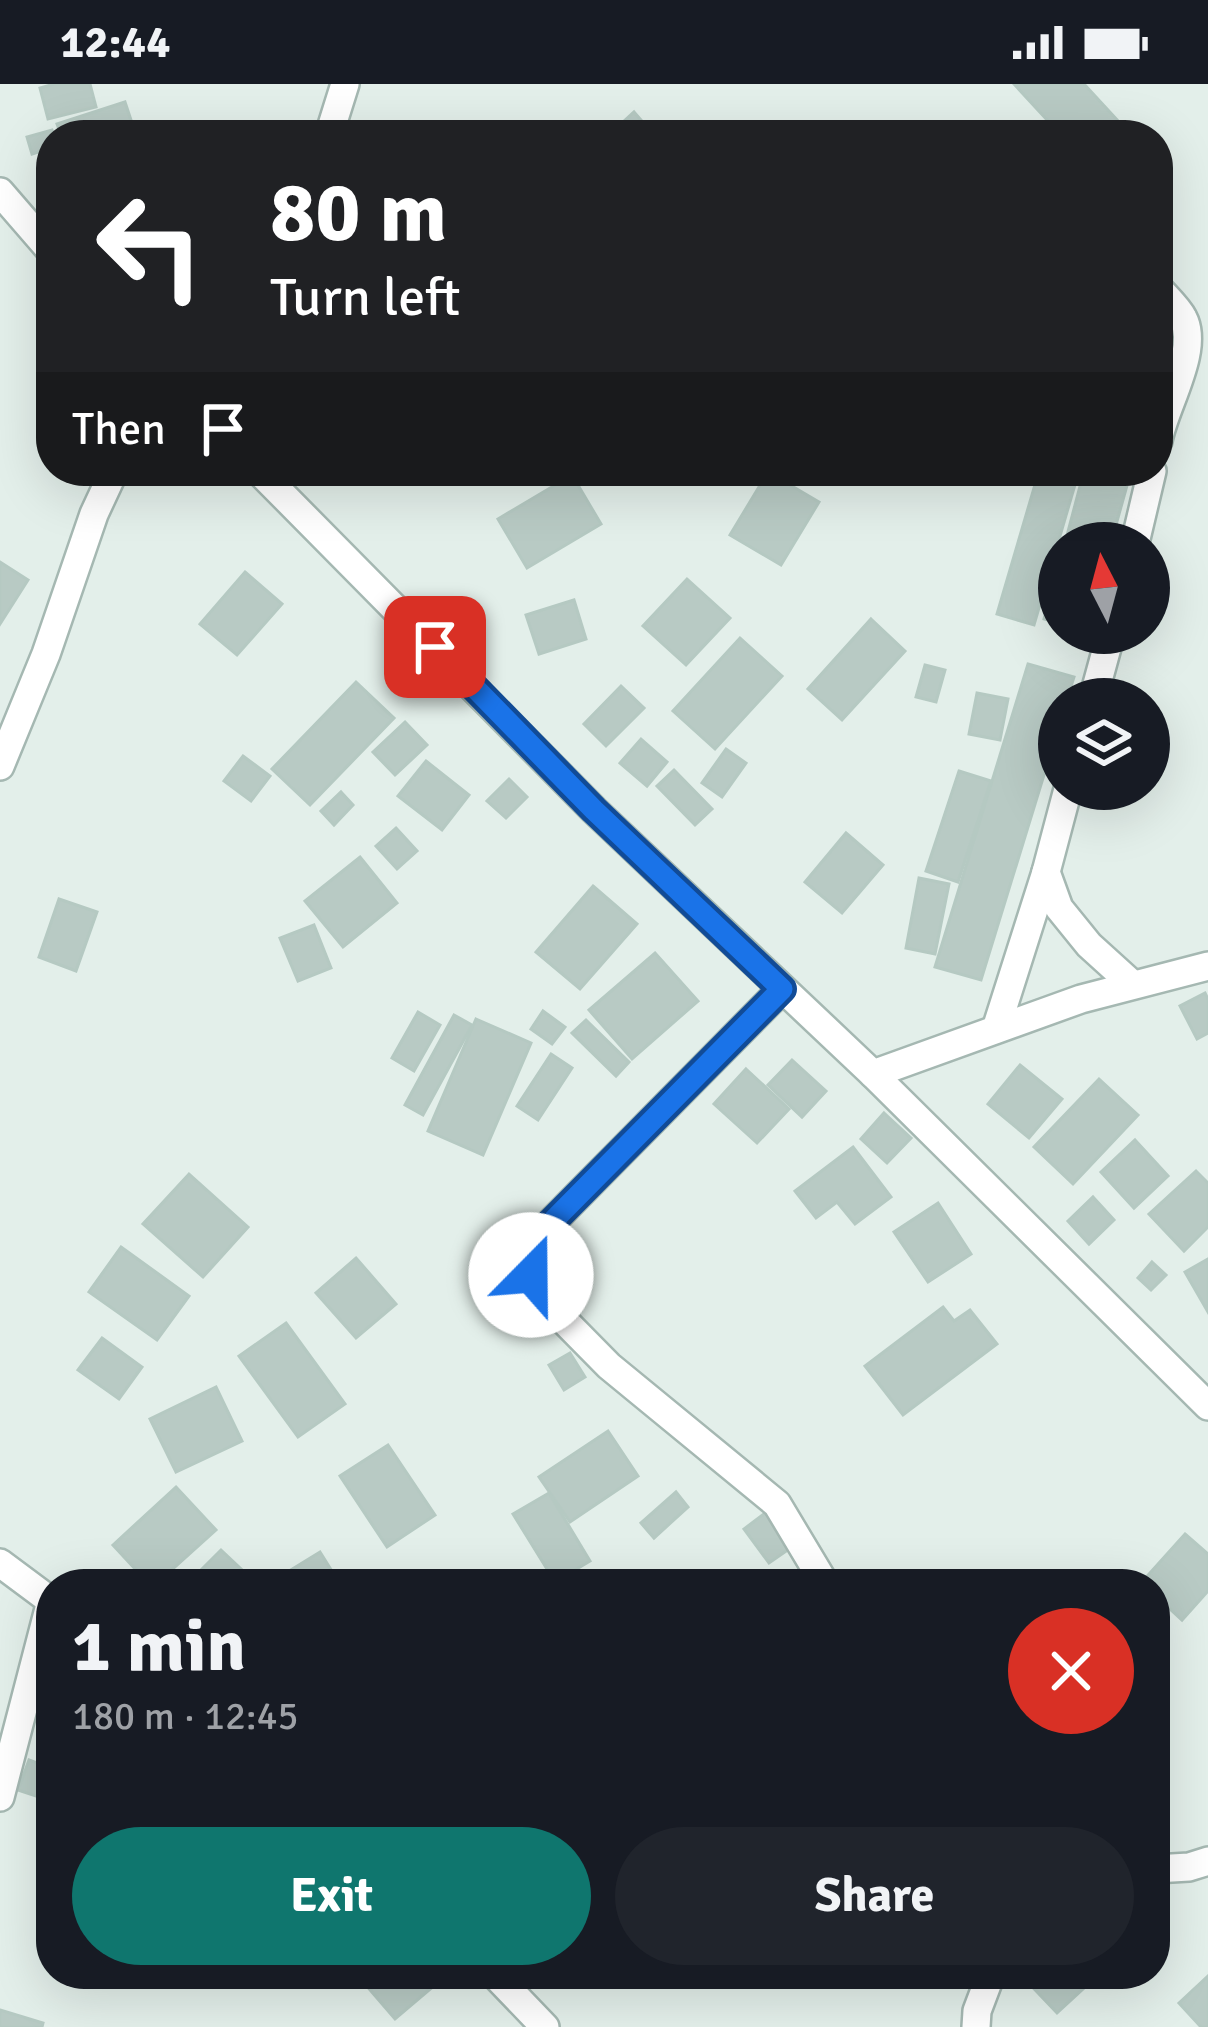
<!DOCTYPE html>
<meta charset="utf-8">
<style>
:root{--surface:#171b24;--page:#20242c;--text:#f1f3f6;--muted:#9ea1a6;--accent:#0f766e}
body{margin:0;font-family:Signika,sans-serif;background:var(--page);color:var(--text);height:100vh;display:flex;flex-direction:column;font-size:45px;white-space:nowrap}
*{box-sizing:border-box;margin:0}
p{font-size:39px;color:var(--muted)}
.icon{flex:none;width:66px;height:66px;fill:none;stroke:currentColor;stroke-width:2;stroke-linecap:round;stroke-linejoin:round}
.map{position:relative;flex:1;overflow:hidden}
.drawer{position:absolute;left:36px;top:1485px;width:1134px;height:420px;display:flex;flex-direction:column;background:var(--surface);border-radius:48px;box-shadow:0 12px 48px #0002}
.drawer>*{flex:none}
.top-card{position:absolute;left:36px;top:36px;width:1137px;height:366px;border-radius:48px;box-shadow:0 12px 48px #0002;background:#202124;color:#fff;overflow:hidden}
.needle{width:78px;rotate:354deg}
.tools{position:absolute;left:1038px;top:438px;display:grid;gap:24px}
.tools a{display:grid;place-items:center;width:132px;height:132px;border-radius:50%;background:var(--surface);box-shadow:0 12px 48px #0002;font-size:60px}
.pin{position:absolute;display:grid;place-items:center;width:102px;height:102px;color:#fff;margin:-51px;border-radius:24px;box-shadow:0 6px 18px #0006}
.me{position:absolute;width:132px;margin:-66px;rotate:22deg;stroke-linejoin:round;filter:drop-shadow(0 0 9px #0008)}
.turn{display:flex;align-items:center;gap:42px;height:252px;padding:0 36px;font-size:54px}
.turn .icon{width:156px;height:156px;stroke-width:2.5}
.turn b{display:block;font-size:84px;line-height:102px}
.then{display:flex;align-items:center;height:114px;padding:0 36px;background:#0003;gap:24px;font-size:45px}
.round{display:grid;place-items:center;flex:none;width:126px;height:126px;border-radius:63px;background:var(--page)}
.headline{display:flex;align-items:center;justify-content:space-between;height:204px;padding:0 36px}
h1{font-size:72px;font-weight:700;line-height:90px}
.cta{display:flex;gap:24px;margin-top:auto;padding:24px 36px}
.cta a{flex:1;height:138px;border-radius:72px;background:var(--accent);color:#fff;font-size:48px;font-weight:700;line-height:138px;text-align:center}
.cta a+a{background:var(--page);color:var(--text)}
.status{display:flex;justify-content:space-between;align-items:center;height:84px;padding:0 60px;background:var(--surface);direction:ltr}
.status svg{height:33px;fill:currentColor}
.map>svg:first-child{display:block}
.building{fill:#b8cac4;stroke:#b5c9c2;stroke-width:3}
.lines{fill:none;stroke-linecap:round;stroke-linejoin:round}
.minor-casing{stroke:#a5b8b2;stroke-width:32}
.minor{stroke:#fff;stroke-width:27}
.route-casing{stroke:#114b97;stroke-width:30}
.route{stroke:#1a73e8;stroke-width:21}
</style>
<div class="status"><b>12:44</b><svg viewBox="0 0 49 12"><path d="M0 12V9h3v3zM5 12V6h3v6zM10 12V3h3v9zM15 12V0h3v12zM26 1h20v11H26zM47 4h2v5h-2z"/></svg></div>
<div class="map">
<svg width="1208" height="1943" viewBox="0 0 1208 1943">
<rect width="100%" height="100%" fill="#e3efea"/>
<g class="building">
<path d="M 54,0 L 90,0 L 96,23 L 48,35 L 40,4 Z"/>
<path d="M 1014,0 L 1084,0 L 1118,37 L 1102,51 L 1061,51 Z"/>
<path d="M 125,18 L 136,51 L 61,51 L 57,40 Z"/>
<path d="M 634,28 L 654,51 L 609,51 Z"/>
<path d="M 52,46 L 54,51 L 51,51 L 51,64 L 32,70 L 27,53 Z"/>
<path d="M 1039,387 L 1079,387 L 1034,541 L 997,530 Z"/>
<path d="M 1084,387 L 1131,387 L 1111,459 L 1065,459 Z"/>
<path d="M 768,388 L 819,418 L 781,481 L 730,451 Z"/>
<path d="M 572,391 L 601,440 L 527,484 L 498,435 Z"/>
<path d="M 0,478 L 28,496 L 0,540 Z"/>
<path d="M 1059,479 L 1059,539 L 1044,535 Z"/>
<path d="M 245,488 L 282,520 L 237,571 L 200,540 Z"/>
<path d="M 687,495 L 730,534 L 686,581 L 643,542 Z"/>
<path d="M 574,516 L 586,555 L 539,570 L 526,531 Z"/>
<path d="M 871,535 L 905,567 L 842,636 L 808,605 Z"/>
<path d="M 740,554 L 782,592 L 715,665 L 673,627 Z"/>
<path d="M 1028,580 L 1074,593 L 1067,615 L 1059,615 L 1059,642 L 981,896 L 935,883 Z"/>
<path d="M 925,581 L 945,586 L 936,618 L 916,613 Z"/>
<path d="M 356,598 L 394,634 L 310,721 L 272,685 Z"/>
<path d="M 621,602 L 644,624 L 606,662 L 584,640 Z"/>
<path d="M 977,609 L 1008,615 L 1000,656 L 969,650 Z"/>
<path d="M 405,638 L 427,661 L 395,691 L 373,668 Z"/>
<path d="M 641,655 L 667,678 L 647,702 L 620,679 Z"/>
<path d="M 726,665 L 746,679 L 722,713 L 702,699 Z"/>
<path d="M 243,672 L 270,692 L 251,717 L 224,697 Z"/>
<path d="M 426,677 L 469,711 L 442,746 L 398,712 Z"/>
<path d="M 674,686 L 712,725 L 695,741 L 657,702 Z"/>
<path d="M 959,687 L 991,697 L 958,798 L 926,787 Z"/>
<path d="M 509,695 L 527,713 L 506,734 L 487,717 Z"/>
<path d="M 341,708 L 353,721 L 334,741 L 321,727 Z"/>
<path d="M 396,744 L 417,767 L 397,785 L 376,762 Z"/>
<path d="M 846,749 L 883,781 L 842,829 L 805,798 Z"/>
<path d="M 360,773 L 397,819 L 343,863 L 305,817 Z"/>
<path d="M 919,794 L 949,800 L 935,870 L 906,864 Z"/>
<path d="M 593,802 L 637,840 L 580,905 L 536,868 Z"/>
<path d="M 59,815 L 97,828 L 76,887 L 39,873 Z"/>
<path d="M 314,841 L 331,884 L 298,897 L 280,854 Z"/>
<path d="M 655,869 L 698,917 L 632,975 L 589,926 Z"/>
<path d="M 1205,909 L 1208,915 L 1208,949 L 1197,955 L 1180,922 Z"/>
<path d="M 543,927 L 565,943 L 552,960 L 531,945 Z"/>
<path d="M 418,928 L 440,941 L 414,987 L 392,974 Z"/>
<path d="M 454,931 L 472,941 L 423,1031 L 405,1021 Z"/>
<path d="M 476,935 L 531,959 L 483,1071 L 428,1047 Z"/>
<path d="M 586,936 L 629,978 L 616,992 L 572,949 Z"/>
<path d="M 551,970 L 572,984 L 538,1036 L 517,1022 Z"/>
<path d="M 792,976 L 826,1007 L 802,1033 L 768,1001 Z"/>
<path d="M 1020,981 L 1062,1015 L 1029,1054 L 988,1020 Z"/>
<path d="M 746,985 L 789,1025 L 757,1059 L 714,1020 Z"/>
<path d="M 1099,995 L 1138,1031 L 1073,1100 L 1034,1063 Z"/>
<path d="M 884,1029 L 911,1054 L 887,1079 L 861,1055 Z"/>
<path d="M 1135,1056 L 1168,1092 L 1134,1124 L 1101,1088 Z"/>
<path d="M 853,1063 L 891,1113 L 855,1140 L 837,1118 L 816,1134 L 795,1107 Z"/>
<path d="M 1196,1087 L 1208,1099 L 1208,1143 L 1184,1167 L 1149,1130 Z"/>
<path d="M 189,1090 L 248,1143 L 203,1193 L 143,1140 Z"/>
<path d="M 1093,1113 L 1114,1136 L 1089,1160 L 1068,1137 Z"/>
<path d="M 938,1119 L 971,1170 L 928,1198 L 894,1148 Z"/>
<path d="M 121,1163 L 189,1212 L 157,1256 L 89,1208 Z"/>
<path d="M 356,1174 L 396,1220 L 356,1254 L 316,1209 Z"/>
<path d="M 1208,1175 L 1208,1228 L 1185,1188 Z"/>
<path d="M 1152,1178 L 1166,1191 L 1151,1206 L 1138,1194 Z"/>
<path d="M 943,1223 L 954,1237 L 970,1226 L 997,1260 L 903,1331 L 865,1282 Z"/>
<path d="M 286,1239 L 345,1320 L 298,1353 L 239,1272 Z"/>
<path d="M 102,1254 L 142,1283 L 119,1315 L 78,1286 Z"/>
<path d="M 570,1269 L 585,1293 L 564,1306 L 549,1281 Z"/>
<path d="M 216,1303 L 242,1357 L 176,1388 L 150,1335 Z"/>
<path d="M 608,1347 L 638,1392 L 570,1438 L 539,1393 Z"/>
<path d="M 388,1361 L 435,1431 L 387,1463 L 340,1392 Z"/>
<path d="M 176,1403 L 216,1446 L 156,1500 L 149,1500 L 113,1461 Z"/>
<path d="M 676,1408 L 688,1423 L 654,1454 L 641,1439 Z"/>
<path d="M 549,1409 L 590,1477 L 555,1498 L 513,1430 Z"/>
<path d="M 769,1426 L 795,1461 L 769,1479 L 744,1445 Z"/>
<path d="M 1185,1450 L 1208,1470 L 1208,1507 L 1182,1536 L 1155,1511 L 1155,1500 L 1141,1499 Z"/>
<path d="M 221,1466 L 257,1500 L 187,1500 Z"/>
<path d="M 320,1468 L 340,1500 L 268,1500 Z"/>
<path d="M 29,1676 L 51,1684 L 51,1717 L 18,1706 Z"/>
<path d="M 362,1890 L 438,1890 L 442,1895 L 395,1935 L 359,1893 Z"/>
<path d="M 1020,1890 L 1094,1890 L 1096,1893 L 1057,1929 Z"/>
<path d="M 1208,1892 L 1208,1943 L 1201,1943 L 1179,1919 Z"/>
<path d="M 0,1926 L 43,1939 L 42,1943 L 0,1943 Z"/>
</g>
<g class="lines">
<defs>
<g id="minor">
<path d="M 329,51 L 345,0"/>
<path d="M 0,108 L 51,167"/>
<path d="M 1158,204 C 1166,213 1178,224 1183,234 C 1200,266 1164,323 1158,357"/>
<path d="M 259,387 L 594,726 L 873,990 L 1081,915 L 1208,882"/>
<path d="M 1135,459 L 1152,387"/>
<path d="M 1093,615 L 1111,549"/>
<path d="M 0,682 L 46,570 L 94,430 L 114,387"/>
<path d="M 1046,788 L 1059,824 L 1089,861 L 1132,900"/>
<path d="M 782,905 L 536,1154 L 531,1191 L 538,1210 L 609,1282 L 777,1420 L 825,1500"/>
<path d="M 996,945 L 1046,788 L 1068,705"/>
<path d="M 873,990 L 1208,1322"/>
<path d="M 0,1479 L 51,1517"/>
<path d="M 0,1713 L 51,1517"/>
<path d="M 1155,1785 L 1189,1783 L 1208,1777"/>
<path d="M 494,1890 L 545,1943"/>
<path d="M 976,1943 L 977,1927 L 991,1890"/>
</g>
</defs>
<use href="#minor" class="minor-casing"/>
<use href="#minor" class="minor"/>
</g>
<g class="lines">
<defs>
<path id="route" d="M 435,563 L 594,726 L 782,905 L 536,1154 L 531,1191"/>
</defs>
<use href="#route" class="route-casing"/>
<use href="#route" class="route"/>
</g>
</svg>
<div class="tools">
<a><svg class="needle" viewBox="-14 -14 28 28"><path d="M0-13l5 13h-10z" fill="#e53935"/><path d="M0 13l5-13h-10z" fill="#9ea1a6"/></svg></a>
<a><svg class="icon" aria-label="layers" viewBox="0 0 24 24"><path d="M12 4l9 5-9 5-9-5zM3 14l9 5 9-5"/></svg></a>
</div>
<div class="pin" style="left:435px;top:563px;background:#d93025"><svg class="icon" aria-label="arrive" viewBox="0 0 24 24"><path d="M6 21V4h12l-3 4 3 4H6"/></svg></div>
<svg class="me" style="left:531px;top:1191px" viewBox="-20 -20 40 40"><circle r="19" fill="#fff"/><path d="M0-13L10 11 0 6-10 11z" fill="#1a73e8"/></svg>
<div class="top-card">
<div class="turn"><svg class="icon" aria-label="left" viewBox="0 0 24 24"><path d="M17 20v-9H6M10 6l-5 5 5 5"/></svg><div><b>80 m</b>Turn left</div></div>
<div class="then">Then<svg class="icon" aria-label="arrive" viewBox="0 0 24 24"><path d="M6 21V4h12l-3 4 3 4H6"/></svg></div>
</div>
<section class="drawer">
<div class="headline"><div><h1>1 min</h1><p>180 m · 12:45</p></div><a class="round" style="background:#d93025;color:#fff"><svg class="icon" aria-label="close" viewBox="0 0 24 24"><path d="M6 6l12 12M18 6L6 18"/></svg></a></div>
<div class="cta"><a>Exit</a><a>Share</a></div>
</section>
</div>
